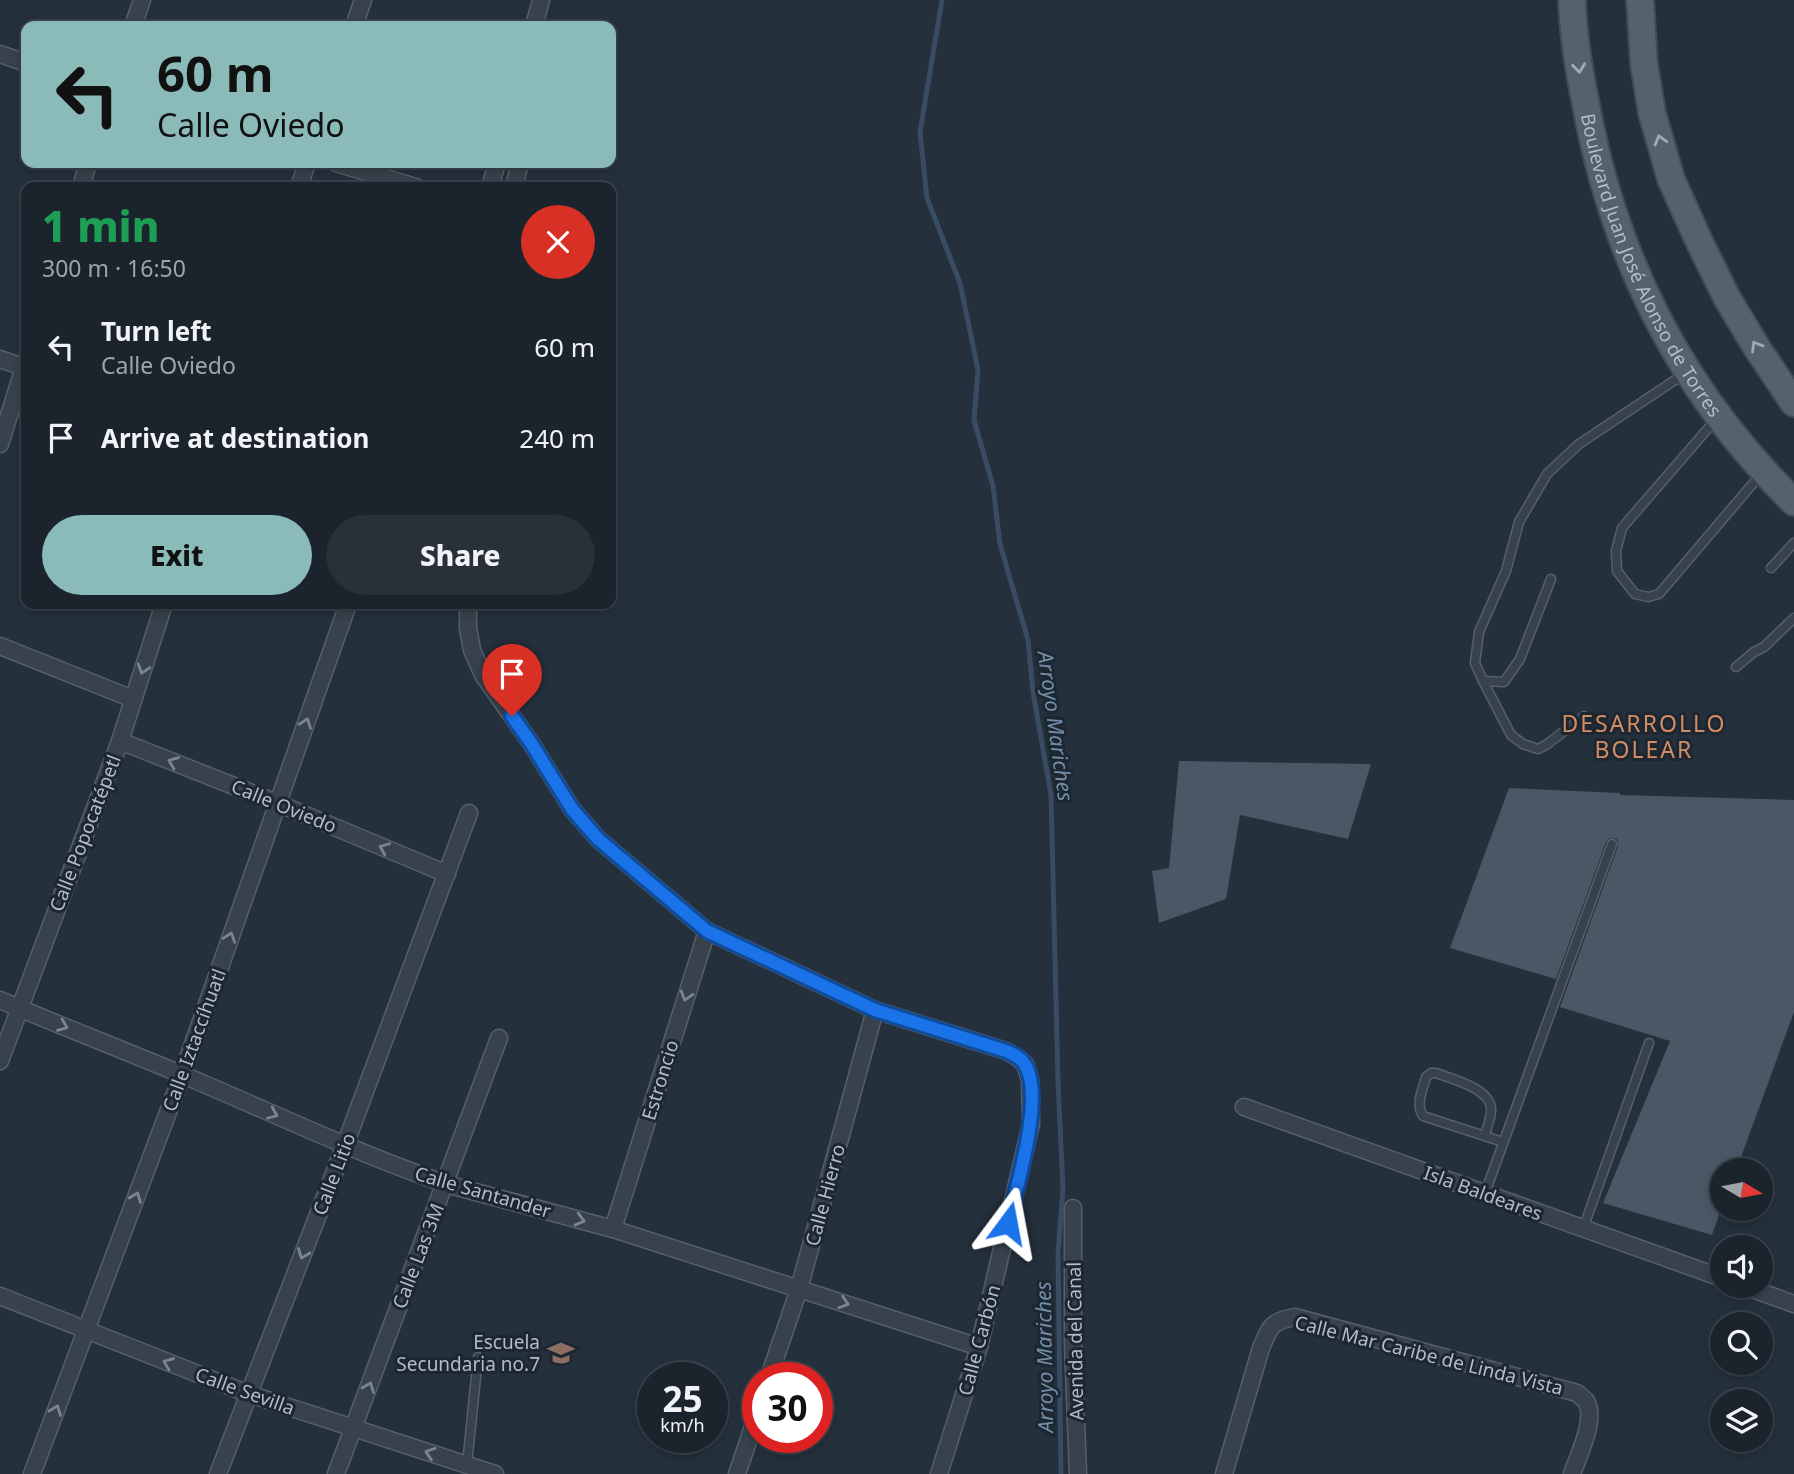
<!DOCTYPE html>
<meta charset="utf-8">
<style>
:root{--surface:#1b242d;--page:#283039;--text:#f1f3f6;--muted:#a0a4aa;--line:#394149;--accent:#8bbbb9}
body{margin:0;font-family:"Noto Sans",sans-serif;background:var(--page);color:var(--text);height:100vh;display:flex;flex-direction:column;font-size:26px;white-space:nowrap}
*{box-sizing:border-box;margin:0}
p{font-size:23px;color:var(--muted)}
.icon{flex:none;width:38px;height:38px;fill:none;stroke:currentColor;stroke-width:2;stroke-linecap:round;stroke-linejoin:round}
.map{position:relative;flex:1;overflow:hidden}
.drawer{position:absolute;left:21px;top:182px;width:595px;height:427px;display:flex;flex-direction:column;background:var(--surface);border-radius:14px;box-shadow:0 4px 10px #0003,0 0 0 2px var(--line)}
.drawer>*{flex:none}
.hud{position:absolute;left:21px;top:21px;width:595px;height:147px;border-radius:14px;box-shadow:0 4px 10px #0003,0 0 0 2px var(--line);background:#8bbbb9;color:#111;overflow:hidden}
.needle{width:46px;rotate:100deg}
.fabs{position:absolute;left:1710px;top:1158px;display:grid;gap:14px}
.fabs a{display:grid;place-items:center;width:63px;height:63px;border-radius:50%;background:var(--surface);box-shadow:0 4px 10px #0003,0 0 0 2px var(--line);font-size:35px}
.speed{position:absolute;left:637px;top:1362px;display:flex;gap:14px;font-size:35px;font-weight:700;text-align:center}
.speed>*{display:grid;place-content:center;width:91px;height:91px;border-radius:50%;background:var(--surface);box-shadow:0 4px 10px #0003,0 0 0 2px var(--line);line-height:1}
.speed small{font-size:18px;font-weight:400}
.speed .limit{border:10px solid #d22;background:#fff;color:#111}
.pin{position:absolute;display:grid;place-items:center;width:60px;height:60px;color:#fff;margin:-72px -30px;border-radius:50% 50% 50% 0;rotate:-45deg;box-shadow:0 0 7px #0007}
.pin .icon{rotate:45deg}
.me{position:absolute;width:77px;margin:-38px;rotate:13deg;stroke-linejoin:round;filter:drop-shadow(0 0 5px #0008)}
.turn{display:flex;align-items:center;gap:24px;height:147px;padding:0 21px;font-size:32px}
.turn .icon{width:91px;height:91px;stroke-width:2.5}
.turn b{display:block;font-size:49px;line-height:60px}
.round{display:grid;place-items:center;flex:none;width:74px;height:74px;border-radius:37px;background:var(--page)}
.overview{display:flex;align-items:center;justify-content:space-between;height:119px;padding:0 21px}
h1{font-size:42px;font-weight:800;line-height:52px;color:#1e9e55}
.primary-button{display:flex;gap:14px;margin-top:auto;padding:14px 21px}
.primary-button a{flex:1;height:80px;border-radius:42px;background:var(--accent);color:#111;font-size:28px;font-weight:800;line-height:80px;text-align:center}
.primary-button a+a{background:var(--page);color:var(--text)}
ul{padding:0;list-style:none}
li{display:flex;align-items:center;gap:21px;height:91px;padding:0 21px}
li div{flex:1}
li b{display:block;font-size:26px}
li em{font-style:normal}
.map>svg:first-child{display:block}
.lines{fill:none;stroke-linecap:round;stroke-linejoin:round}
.stream{stroke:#384d63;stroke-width:5}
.building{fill:#4a5765}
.service-casing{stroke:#565f6a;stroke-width:11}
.minor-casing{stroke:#565f6a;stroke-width:19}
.primary-casing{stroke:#414b55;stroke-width:30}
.service{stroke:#37424d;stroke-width:8}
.minor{stroke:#37424d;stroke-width:16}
.primary{stroke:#55616d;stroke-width:26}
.oneway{stroke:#a0aab6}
.oneway2{stroke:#7b8591}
.route-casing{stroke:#114b97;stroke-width:18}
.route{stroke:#1a73e8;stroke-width:12}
.labels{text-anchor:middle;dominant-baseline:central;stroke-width:6;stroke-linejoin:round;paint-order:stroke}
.street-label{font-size:19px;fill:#b3bcc8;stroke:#1d2731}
.poi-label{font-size:19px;fill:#b3bcc8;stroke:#1d2731;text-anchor:end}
.water-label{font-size:21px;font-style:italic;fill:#748faa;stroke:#1d2731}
.quarter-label{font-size:23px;letter-spacing:2px;fill:#d38c63;stroke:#1d2731}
</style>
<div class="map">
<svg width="1794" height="1474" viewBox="0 0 1794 1474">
<rect width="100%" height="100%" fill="#24303c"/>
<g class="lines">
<path class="stream" d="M 942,0 L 920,132 L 927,198 L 960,283 L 978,370 L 974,420 L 993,486 L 1000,544 L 1028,640 L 1033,692 L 1051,795 L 1058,1082 L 1063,1188 L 1058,1254 L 1061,1474"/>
</g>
<g class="building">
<path d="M 1179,761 L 1371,764 L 1348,839 L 1240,815 L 1226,899 L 1159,923 L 1152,871 L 1169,868 Z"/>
<path d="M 1509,788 L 1620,793 L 1620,795 L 1794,800 L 1794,1012 L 1736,1171 L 1722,1171 L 1722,1207 L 1712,1235 L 1603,1203 L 1670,1041 L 1560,1007 L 1618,846 L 1617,839 L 1610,838 L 1606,842 L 1556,979 L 1450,948 Z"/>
</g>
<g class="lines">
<defs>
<g id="service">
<path d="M 1717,418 L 1622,528 L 1616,551 L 1617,571 L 1635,594 L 1648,597 L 1659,594 L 1761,474"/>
<path d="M 1771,568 L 1794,543"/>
<path d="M 1551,579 L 1520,659 L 1504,682 L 1483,681 L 1475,663 L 1479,632 L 1506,571 L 1519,522 L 1547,474 L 1579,444 L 1684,374"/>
<path d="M 1736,667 L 1754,652 L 1764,647 L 1794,618"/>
<path d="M 1483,681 L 1511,735 L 1523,744 L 1538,749 L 1546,745 L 1584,716"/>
<path d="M 1485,1135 C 1487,1127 1492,1116 1491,1108 C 1489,1088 1452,1079 1436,1073 L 1431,1073 L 1426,1077 C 1423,1089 1415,1104 1423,1116 L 1503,1142"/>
<path d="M 1485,1193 L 1612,844"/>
<path d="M 1583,1229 L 1649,1043"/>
<path d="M 467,1465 L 478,1357"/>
</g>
<g id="minor">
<path d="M 133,26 L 142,0"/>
<path d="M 354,26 L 363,0"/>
<path d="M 534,26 L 541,0"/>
<path d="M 0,54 L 26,63"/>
<path d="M 336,163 L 416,187"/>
<path d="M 81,187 L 88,163"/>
<path d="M 299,187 L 307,163"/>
<path d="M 490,187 L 497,163"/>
<path d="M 514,187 L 520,163"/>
<path d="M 0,359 L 26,368"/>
<path d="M 0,444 L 26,361"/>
<path d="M 468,604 L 468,628 L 472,650 L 483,675 L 531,743 L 572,809 L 598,839 L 707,931 L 875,1010 L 1006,1051 L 1017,1057 L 1025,1064 L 1030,1080 L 1031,1124 L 979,1347 L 939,1474"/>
<path d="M 0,646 L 133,699"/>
<path d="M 120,741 L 277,803 L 447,874"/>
<path d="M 0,1000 C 61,1026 123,1050 183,1075 C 271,1112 356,1153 446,1184 L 613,1229 L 979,1347"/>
<path d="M 0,1061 L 120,741 L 164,604"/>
<path d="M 1244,1107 L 1722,1278"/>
<path d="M 1073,1208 L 1073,1344 L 1078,1474"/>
<path d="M 613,1229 L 707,931"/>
<path d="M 1744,1286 L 1794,1304"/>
<path d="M 0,1296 L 249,1394 L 495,1474"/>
<path d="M 769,1377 L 799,1289 L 875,1010"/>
<path d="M 32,1474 L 182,1075 L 348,604"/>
<path d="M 218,1474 L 345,1145 L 469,813"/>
<path d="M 336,1474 L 499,1038"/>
<path d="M 737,1474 L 758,1412"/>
<path d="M 1224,1474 L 1261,1348 C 1270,1327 1271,1321 1295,1317 L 1577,1393 C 1578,1394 1586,1401 1586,1401 C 1597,1419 1578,1456 1572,1474"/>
</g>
<g id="primary">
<path id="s1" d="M 1572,0 C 1573,35 1579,71 1586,105 C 1614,258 1682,393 1794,502"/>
<path d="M 1640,0 L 1644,64 L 1652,113 L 1671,179 L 1699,241 L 1727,298 L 1757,348 L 1794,403"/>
</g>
</defs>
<use href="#service" class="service-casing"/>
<use href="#minor" class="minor-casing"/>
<use href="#primary" class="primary-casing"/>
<use href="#service" class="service"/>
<use href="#minor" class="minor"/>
<use href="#primary" class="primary"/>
</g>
<defs><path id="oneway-chevron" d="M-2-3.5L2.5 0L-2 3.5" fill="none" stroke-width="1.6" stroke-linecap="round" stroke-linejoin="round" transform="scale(1.75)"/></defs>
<g class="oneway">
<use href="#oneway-chevron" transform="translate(1579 68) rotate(83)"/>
<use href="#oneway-chevron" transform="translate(1660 140) rotate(-106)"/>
<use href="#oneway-chevron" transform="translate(1756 346) rotate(-121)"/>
</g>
<g class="oneway2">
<use href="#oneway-chevron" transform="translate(143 669) rotate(108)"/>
<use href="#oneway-chevron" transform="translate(306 723) rotate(-70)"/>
<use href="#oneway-chevron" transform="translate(173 762) rotate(-158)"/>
<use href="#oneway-chevron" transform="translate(384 848) rotate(-157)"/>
<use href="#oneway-chevron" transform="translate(230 937) rotate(-71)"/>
<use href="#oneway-chevron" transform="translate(686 996) rotate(107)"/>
<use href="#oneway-chevron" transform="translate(63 1026) rotate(22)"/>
<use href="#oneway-chevron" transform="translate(273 1114) rotate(23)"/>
<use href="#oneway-chevron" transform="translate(136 1197) rotate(-69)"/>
<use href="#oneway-chevron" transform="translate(580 1220) rotate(15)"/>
<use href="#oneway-chevron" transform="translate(303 1254) rotate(111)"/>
<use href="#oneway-chevron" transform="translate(844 1303) rotate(18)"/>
<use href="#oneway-chevron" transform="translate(168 1363) rotate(-159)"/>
<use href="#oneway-chevron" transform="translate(369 1387) rotate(-69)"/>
<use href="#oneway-chevron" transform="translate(56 1410) rotate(-69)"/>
<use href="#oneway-chevron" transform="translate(430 1453) rotate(-162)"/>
</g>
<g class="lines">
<defs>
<path id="route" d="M 512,716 L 531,743 L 572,809 L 598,839 L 707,931 L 875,1010 L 1006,1051 C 1013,1054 1020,1057 1024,1063 C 1046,1094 1016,1188 1008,1223"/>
</defs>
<use href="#route" class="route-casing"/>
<use href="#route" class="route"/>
</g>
<defs>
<symbol id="school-bare" viewBox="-9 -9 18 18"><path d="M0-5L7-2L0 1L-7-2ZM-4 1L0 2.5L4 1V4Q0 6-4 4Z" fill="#8d6e63" stroke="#1d2731" stroke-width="2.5" paint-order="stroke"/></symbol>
</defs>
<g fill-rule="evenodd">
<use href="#school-bare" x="542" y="1334" width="38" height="38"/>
</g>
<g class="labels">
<g class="street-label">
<text stroke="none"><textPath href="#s1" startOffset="280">Boulevard Juan José Alonso de Torres</textPath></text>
<text transform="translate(284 806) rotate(22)">Calle Oviedo</text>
<text transform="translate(85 833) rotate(-69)">Calle Popocatépetl</text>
<text transform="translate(194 1040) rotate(-70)">Calle Iztaccíhuatl</text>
<text transform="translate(660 1080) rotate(-73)">Estroncio</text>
<text transform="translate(334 1174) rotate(-69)">Calle Litio</text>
<text transform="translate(483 1192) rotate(16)">Calle Santander</text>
<text transform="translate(1483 1193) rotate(20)">Isla Baldeares</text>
<text transform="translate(825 1195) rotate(-75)">Calle Hierro</text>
<text transform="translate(418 1256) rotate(-69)">Calle Las 3M</text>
<text transform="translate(979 1340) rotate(-75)">Calle Carbón</text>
<text transform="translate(1075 1341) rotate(-91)">Avenida del Canal</text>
<text transform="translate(1429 1355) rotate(14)">Calle Mar Caribe de Linda Vista</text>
<text transform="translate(245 1391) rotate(20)">Calle Sevilla</text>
</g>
<g class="poi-label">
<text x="540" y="1342">Escuela<tspan x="540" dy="22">Secundaria no.7</tspan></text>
</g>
<g class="water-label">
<text transform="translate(1056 726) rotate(82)">Arroyo Mariches</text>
<text transform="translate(1044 1357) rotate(-91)">Arroyo Mariches</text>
</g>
<g class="quarter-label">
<text x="1644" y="723">DESARROLLO<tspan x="1644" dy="26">BOLEAR</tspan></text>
</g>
</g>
</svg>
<div class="fabs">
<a><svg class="needle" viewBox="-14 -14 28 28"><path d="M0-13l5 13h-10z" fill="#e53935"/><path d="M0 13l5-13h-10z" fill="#a0a4aa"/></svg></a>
<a><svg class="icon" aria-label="sound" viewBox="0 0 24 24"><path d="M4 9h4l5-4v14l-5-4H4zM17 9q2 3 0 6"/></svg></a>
<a><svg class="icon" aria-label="search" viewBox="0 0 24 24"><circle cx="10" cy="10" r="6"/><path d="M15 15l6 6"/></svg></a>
<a><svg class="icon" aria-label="layers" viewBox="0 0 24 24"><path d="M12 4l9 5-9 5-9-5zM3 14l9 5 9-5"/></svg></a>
</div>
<div class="speed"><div>25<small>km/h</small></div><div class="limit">30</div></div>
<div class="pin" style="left:512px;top:716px;background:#d93025"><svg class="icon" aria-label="arrive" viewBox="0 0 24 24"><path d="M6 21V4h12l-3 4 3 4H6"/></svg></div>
<svg class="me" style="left:1008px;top:1223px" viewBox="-20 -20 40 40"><path d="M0-17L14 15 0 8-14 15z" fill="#1a73e8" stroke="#fff" stroke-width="4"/></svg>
<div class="hud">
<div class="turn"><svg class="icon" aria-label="left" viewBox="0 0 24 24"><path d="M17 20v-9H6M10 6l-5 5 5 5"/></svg><div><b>60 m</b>Calle Oviedo</div></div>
</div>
<section class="drawer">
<div class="overview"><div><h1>1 min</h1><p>300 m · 16:50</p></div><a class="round" style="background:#d93025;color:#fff"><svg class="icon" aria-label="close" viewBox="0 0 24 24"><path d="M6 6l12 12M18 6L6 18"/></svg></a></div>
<ul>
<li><svg class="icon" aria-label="left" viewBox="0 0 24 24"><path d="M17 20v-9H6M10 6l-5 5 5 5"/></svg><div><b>Turn left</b><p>Calle Oviedo</p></div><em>60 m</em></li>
<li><svg class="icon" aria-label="arrive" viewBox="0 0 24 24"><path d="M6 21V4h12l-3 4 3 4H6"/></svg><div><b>Arrive at destination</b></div><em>240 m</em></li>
</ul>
<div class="primary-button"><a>Exit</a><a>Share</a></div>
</section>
</div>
